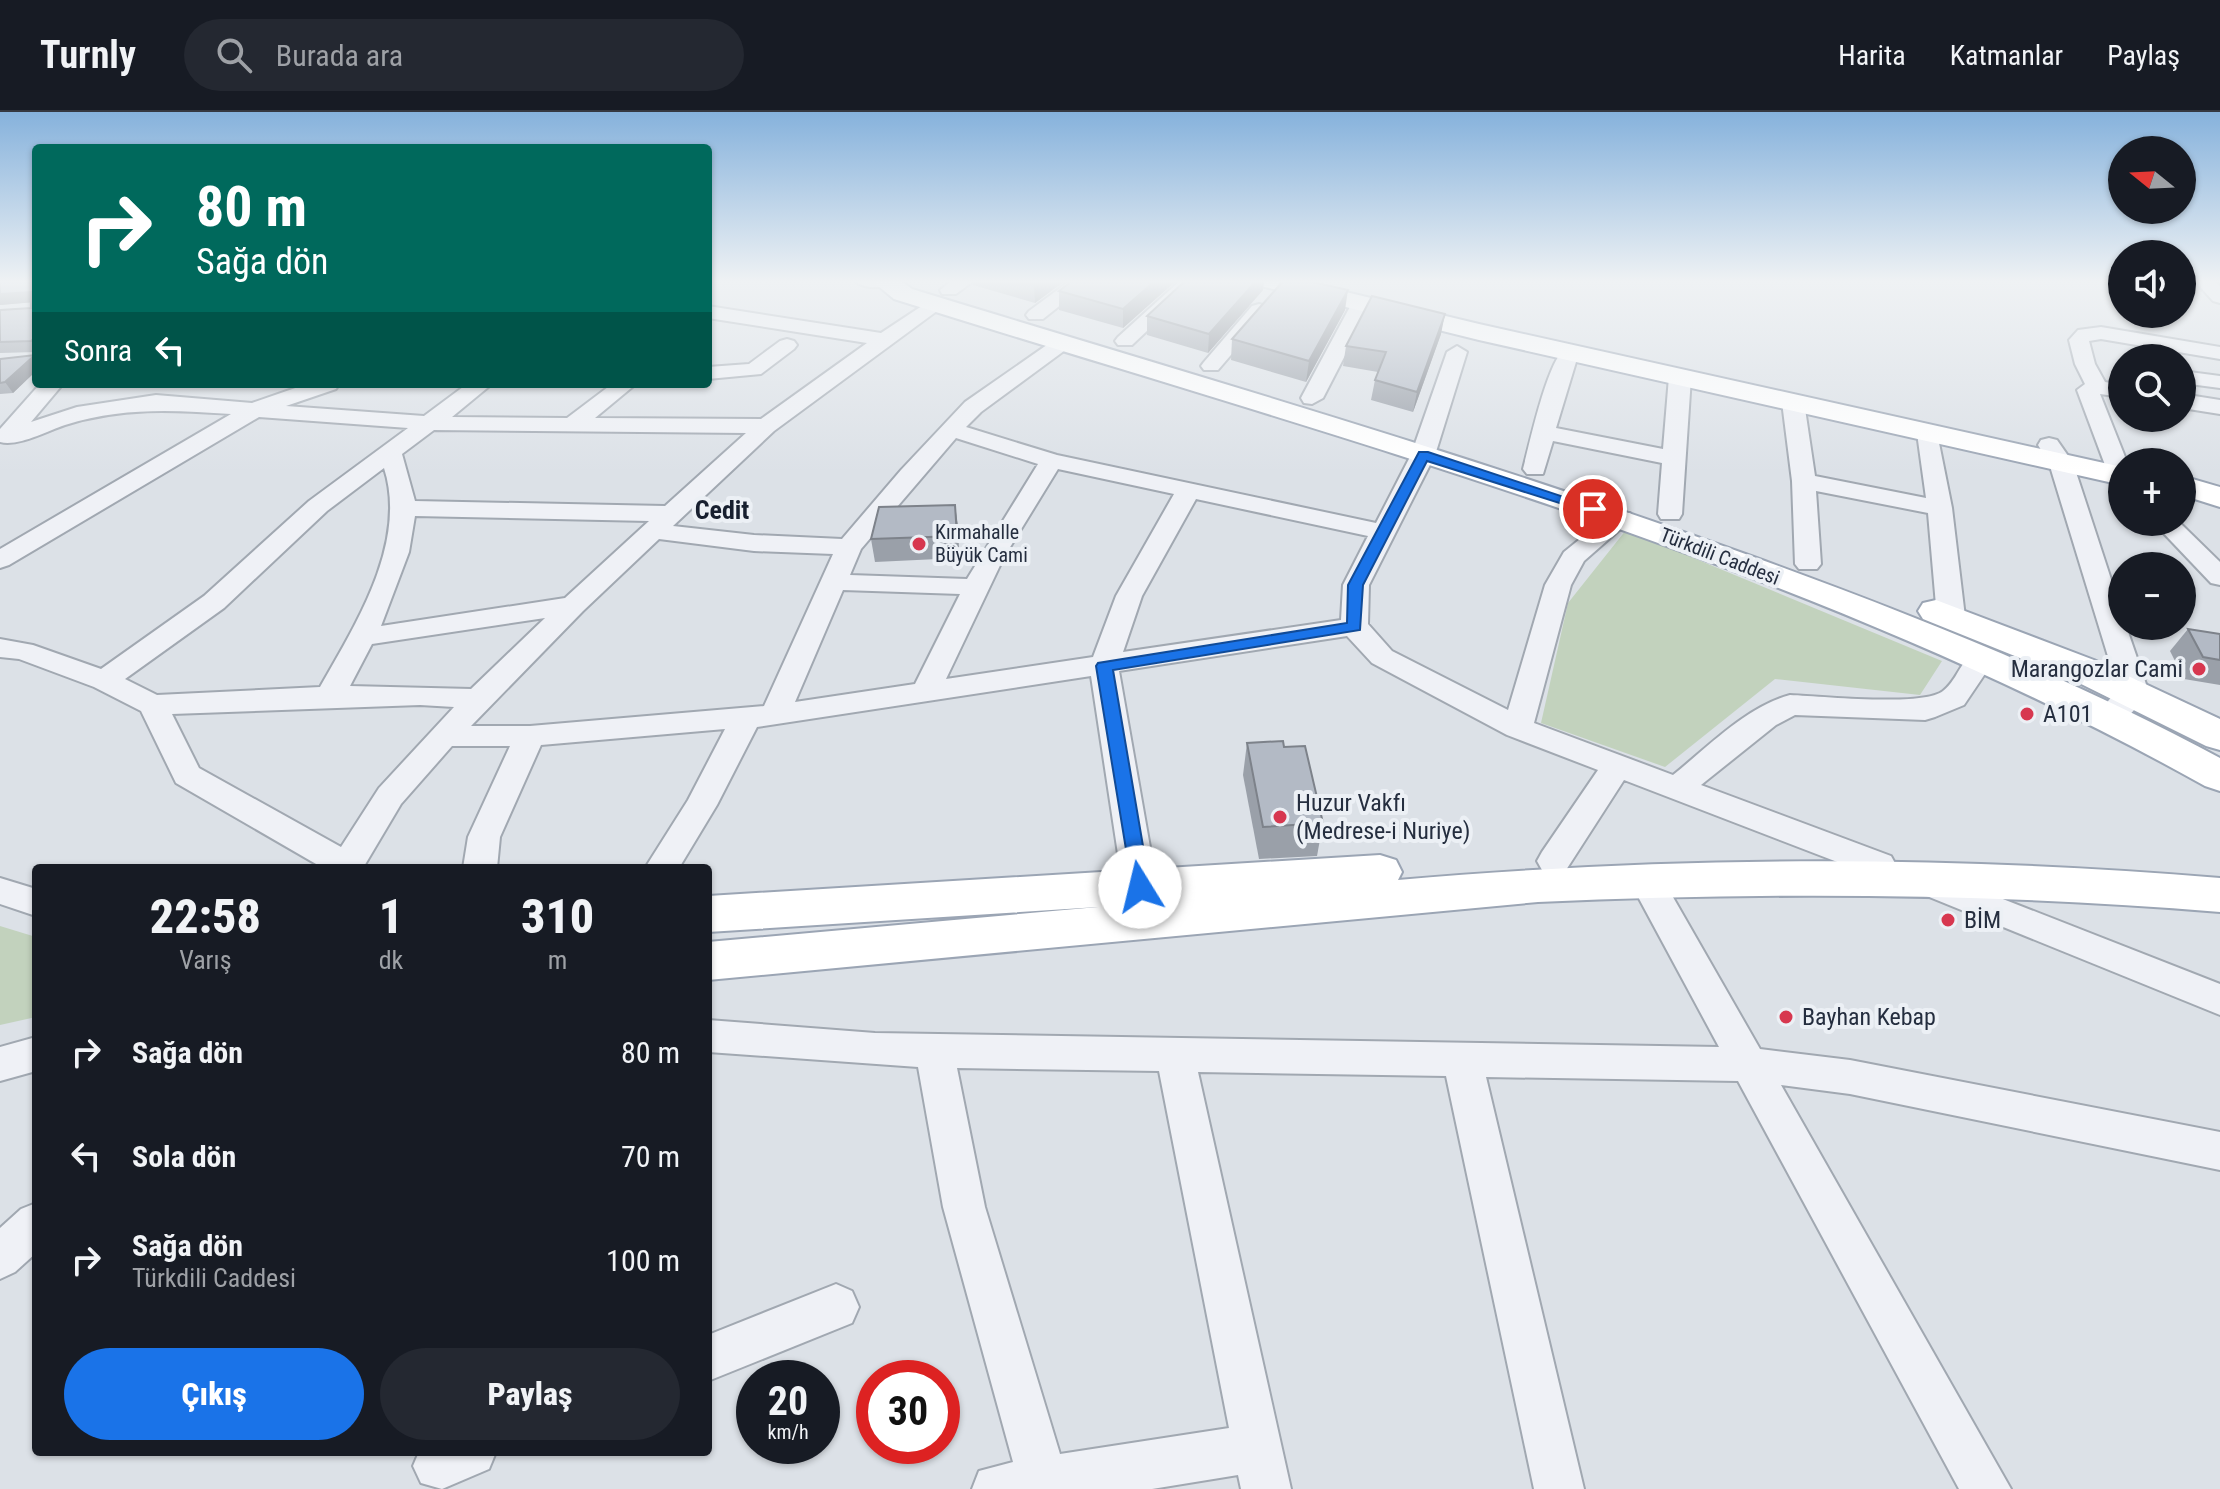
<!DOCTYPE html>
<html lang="tr">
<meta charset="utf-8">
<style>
:root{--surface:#171b24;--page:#242831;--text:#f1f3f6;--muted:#9ea1a6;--line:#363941;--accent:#1a73e8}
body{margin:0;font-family:"Roboto Condensed",sans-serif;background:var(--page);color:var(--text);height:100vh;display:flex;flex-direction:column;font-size:30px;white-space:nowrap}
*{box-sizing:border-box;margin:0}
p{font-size:26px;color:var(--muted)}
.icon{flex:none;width:44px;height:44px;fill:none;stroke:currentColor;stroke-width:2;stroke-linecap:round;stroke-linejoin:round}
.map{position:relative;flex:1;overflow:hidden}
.panel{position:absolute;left:32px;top:752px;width:680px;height:592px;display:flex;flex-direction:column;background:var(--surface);border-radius:8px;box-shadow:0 2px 6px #0004}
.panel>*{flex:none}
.top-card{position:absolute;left:32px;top:32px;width:680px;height:244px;border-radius:8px;box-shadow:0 2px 6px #0004;background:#00695c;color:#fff;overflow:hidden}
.needle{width:52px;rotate:288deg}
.fabs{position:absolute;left:2108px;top:24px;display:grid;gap:16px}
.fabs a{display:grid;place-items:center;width:88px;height:88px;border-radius:50%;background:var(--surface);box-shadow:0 2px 6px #0004;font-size:40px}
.speed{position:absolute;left:736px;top:1248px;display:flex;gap:16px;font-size:40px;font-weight:700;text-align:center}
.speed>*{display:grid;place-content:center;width:104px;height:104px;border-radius:50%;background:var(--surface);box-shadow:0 2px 6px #0004;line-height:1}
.speed small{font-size:20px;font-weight:400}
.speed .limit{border:12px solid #d22;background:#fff;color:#111}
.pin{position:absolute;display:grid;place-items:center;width:68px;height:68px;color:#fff;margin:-34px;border:4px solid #fff;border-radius:50%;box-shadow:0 2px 8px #0007}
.me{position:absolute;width:88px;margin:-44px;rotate:351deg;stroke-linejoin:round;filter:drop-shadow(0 0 6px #0008)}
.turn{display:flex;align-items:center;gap:28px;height:168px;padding:0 32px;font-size:36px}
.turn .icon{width:104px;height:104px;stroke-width:2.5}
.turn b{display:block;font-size:56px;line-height:68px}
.then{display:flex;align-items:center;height:76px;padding:0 32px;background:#0003;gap:16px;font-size:30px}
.eta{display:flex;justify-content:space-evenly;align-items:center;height:136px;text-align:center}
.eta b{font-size:48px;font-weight:800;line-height:56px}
.action{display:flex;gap:16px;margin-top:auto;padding:16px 32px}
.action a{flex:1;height:92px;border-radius:48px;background:var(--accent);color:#fff;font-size:32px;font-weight:800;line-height:92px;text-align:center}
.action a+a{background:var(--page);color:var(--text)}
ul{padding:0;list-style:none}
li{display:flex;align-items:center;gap:24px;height:104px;padding:0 32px}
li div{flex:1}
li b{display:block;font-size:30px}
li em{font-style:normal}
header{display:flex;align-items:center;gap:48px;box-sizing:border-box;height:112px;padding:0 40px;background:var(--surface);border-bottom:2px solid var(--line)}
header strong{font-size:38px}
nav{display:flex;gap:44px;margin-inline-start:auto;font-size:28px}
.search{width:560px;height:72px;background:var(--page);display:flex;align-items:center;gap:20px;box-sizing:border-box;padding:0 28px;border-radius:44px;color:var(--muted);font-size:30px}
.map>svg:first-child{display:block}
.green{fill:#c2d2bd}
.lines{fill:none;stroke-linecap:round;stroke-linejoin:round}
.minor-casing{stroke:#a1a8b1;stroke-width:4}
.major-casing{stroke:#9ba5b4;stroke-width:4}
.minor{fill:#eff1f6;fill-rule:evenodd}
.major{fill:#fff;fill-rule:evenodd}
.wall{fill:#9aa0a9}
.shaded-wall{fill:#7d828a}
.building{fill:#b3bac5;stroke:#7d828a;stroke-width:2}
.route{fill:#1a73e8;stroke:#114b97;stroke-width:2}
.poi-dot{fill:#d7374f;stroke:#ecf0f5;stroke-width:3}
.labels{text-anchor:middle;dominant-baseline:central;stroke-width:8;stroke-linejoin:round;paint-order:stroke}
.far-poi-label{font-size:20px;fill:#252e3f;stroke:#ecf0f5;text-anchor:start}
.far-street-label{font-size:20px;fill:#252e3f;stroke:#ecf0f5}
.poi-label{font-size:24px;fill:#252e3f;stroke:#ecf0f5;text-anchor:start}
.far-district-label{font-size:26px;font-weight:bold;fill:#171f2f;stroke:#ecf0f5}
</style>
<header>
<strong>Turnly</strong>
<div class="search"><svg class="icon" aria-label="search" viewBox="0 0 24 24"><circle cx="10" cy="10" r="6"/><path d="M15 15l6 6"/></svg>Burada ara</div>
<nav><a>Harita</a><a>Katmanlar</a><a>Paylaş</a></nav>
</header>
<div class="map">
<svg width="2220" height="1377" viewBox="0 0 2220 1377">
<rect width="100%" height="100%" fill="#dce1e7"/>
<g class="green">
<path d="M 1626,418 L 1942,549 L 1920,583 L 1775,567 L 1665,655 L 1541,611 L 1568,491 Z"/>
<path d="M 0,814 L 36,825 L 36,905 L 0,913 Z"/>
</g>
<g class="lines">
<defs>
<g id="minor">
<path d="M 854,168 L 893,168 L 893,169 C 885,178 862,177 854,168 Z"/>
<path d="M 953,168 L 975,168 L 956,182 L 942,182 L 940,178 Z"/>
<path d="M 1071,168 L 1092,168 L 1043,207 L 1029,207 L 1026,203 L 1029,199 Z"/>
<path d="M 1181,168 L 1201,168 L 1132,233 L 1118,233 L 1115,229 L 1118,225 Z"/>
<path d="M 2194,168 L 2214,168 L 2220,174 L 2220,191 L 2213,189 Z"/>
<path d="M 1362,185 L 1372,191 L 1323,286 L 1312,292 L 1304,291 L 1301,286 L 1352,191 Z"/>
<path d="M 934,186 L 944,192 L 941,196 L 774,319 L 673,414 L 754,423 L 842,427 L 901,358 L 965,290 L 1054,228 L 1068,228 L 1071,232 L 1068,236 L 981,300 L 966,315 L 1057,343 L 1376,411 L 1411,343 L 1447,240 L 1457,234 L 1467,240 L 1435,343 L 1369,473 L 1368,512 L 1392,539 L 1508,598 L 1545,473 L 1564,440 L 1612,401 L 1630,401 L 1633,406 L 1584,449 L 1571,473 L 1534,611 L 1673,663 C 1708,635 1746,595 1790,583 C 1820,584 1922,595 1943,579 C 1962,565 1962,533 1991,541 L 1995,547 L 1964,593 L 1935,605 L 1925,608 L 1795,603 L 1776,613 L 1701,673 L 1891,744 L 1896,753 L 1891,762 L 1879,766 L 1624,668 L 1566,758 L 1554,762 L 1542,758 L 1537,749 L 1542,740 L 1598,658 L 1507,623 L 1372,551 L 1347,524 L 1119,559 L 1157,775 L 1152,784 L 1140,788 L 1128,784 L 1123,775 L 1091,564 L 757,615 L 717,693 L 679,756 L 645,756 L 688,688 L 725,617 L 541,633 L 500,725 L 497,756 L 463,756 L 468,725 L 510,634 L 452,634 L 401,692 L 363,756 L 323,756 L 176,671 L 141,599 L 94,575 L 19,547 L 0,545 L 0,527 L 33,533 L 101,557 L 204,484 L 309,389 L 408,316 L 259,305 L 9,453 L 0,456 L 0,437 L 231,302 C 173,298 122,295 65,313 C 47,319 18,335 0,330 L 0,317 L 40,272 L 63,272 L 31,310 L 77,295 L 156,283 L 252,291 L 307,272 L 339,272 L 336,277 L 286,294 L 424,304 L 467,272 L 492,272 L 452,305 L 567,306 L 612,272 L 636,272 L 595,306 L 761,307 L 867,231 L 708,206 L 708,194 L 881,221 ZM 434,318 L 746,321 L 665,394 L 415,389 L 402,342 ZM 956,326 L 1038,352 L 967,467 L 850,463 L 861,437 ZM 384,356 C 408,430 356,512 320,575 L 157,583 L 125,567 L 224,496 L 327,399 ZM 1058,357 L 1174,382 L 1116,484 L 1093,545 L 946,567 L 1004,445 ZM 1196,387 L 1368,424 L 1343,473 L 1341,508 L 1123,540 L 1142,484 ZM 415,404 L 649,409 L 565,486 L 381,514 L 409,440 ZM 659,427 L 754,439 L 833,442 L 764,594 L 530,614 L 471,614 L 583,499 ZM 843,478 L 960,482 L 915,572 L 795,590 ZM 545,506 L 471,577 L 350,574 L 372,532 ZM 420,593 L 454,595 L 379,676 L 341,735 L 199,656 L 172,602 Z"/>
<path d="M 1259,192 L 1266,194 L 1269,198 L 1266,202 L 1218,258 L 1204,258 L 1201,254 L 1204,250 L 1252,194 Z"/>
<path d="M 2101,215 L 2220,235 L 2220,247 L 2101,227 L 2089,229 L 2095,252 L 2105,270 L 2122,273 L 2122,285 L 2100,282 L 2127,350 L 2122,350 L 2122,359 L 2109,358 L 2105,353 L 2077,278 L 2085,272 L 2075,252 L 2069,228 L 2078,218 Z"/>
<path d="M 787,227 L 794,229 L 797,233 L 794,237 L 761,262 L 708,267 L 708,255 L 749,252 L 780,229 Z"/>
<path d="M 1569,234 L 1579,240 L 1556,316 L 1663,337 L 1669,265 L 1680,259 L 1691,265 L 1682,402 L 1679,407 L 1661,407 L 1658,402 L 1662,351 L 1553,329 L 1543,362 L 1527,362 L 1523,357 C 1529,335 1549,239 1569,234 Z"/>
<path d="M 2182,259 L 2220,264 L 2220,276 L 2182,271 Z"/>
<path d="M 2182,282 L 2220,288 L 2220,302 L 2182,296 Z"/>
<path d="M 1793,283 L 1804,290 L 1815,364 L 1926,386 L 1917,321 L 1920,316 L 1936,316 L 1952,396 L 1965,505 L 1961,511 L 1951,513 L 1941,511 L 1937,505 L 1928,401 L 1816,379 L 1821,452 L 1817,457 L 1799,457 L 1795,452 L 1792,369 L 1782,290 Z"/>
<path d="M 2049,326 L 2057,328 L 2073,351 L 2122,501 L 2122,514 L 2126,514 L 2148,578 C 2136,596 2123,619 2099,612 L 2095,605 L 2118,577 L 2049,351 L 2038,333 L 2041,328 Z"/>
<path d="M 2153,410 L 2179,410 L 2220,450 L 2220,473 L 2211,471 Z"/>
<path d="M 1646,755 L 1658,759 L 1760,937 L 1850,948 L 2220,1020 L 2220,1058 L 1850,982 L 1781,973 L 2011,1377 L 1959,1377 L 1738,969 L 1486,965 L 1584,1377 L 1534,1377 L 1446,964 L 1198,960 L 1291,1377 L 1241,1377 L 1238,1363 L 1152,1377 L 972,1377 L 979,1359 L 1013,1350 L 943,1095 L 918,955 L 708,940 L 708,908 L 875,921 L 1719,935 L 1629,768 L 1634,759 ZM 957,956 L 1159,959 L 1229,1316 L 1060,1342 L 985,1095 Z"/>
<path d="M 1929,758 L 2220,872 L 2220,903 L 1917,780 L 1912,771 L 1917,762 Z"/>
<path d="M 0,766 L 36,777 L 36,804 L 0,792 Z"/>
<path d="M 36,925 L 36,959 L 0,969 L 0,935 Z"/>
<path d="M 36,1091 L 36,1141 L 15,1160 L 0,1167 L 0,1116 L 21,1097 Z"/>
<path d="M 836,1172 L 852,1179 L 859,1195 L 852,1211 L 708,1269 L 708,1223 Z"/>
<path d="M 419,1340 L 496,1340 L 489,1357 L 442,1377 L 421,1371 L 413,1354 Z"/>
</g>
<g id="major">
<path d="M 871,168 L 899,168 L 912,177 C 1193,263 1475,344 1751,444 C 1911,502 2070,565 2220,646 L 2220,679 L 2205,674 C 1799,447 1336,326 894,187 Z"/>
<path d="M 1254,168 L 1296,168 L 1479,212 L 2122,355 L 2122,373 L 1479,228 L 1257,173 Z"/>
<path d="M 2182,364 L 2220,375 L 2220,395 L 2182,383 Z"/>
<path d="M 1936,488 L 2094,548 L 2220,607 L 2220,638 L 2206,634 L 2067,565 L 1923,507 L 1918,499 L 1923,491 Z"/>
<path d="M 1380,743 L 1396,748 L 1402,760 L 1398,768 C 1671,744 1947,743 2220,766 L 2220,800 C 1994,781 1765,780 1538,790 L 708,868 L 708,830 L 1098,795 L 708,820 L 708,784 Z"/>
</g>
</defs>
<use href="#minor" class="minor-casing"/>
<use href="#major" class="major-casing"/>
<use href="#minor" class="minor"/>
<use href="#major" class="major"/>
</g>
<g class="wall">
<path d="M 36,168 L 36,240 L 0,241 L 0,198 L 31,196 L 31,190 L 0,193 Z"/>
<path d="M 973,168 L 1066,168 L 1035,191 L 973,173 Z"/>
<path d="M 1073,168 L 1177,168 L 1123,216 L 1059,198 L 1059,179 Z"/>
<path d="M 1263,178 L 1208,241 L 1147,223 L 1147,204 Z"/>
<path d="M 1345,198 L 1306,270 L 1231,248 L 1232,227 Z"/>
<path d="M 1441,222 L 1413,300 L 1371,288 L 1375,268 L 1378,260 L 1343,254 L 1346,234 Z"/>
<path d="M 35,243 L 36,245 L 36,259 L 13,281 L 0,282 L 0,247 Z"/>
<path d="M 955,393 L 959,446 L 875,450 L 871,427 Z"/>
<path d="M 2188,517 L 2220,522 L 2220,573 L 2184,567 L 2170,539 Z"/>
<path d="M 1247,631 L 1284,635 L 1323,711 L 1317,744 L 1259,747 L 1243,663 Z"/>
</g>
<g class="shaded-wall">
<path d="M 1040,168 L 1066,168 L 1035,191 L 1034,172 Z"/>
<path d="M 1156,168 L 1177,168 L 1123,216 L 1123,197 Z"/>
<path d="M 1257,168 L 1264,168 L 1263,178 L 1208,241 L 1209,222 Z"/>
<path d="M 1348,178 L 1345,198 L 1306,270 L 1309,249 Z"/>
<path d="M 31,180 L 36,190 L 0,193 L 0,182 Z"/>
<path d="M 1445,202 L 1441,222 L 1413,300 L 1417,280 Z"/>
<path d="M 36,225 L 36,236 L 31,229 Z"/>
<path d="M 35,243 L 36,245 L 36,259 L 13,281 L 5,270 Z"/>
<path d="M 955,393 L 958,414 L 959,446 L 957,424 Z"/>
</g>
<g class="building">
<path d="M 0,168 L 36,168 L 36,225 L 31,229 L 0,230 L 0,198 L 31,196 L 31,180 L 0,182 Z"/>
<path d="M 1019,168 L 1040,168 L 1034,172 Z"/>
<path d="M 1073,168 L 1156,168 L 1123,197 L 1059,179 Z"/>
<path d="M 1186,168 L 1257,168 L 1209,222 L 1147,204 Z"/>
<path d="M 1284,168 L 1304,168 L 1348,178 L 1309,249 L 1232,227 Z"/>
<path d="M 1372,184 L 1445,202 L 1417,280 L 1375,268 L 1386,240 L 1346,234 Z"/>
<path d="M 35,243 L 5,270 L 0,271 L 0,247 Z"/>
<path d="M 955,393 L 957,424 L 871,427 L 879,395 Z"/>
<path d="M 2188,517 L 2220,522 L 2220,548 L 2203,545 Z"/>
<path d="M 1283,629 L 1284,635 L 1305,634 L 1323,711 L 1263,715 L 1247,631 Z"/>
</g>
<linearGradient id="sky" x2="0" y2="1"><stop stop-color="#86b2dc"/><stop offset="0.47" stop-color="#eff2f4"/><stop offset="1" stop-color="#eff2f4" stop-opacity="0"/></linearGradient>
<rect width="2220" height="361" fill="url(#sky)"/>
<path class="route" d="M 1419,340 L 1428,340 L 1600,397 L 1588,400 L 1427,349 L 1363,473 L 1360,518 L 1113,558 L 1150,775 L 1147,780 L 1133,780 L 1096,554 L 1098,551 L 1347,511 L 1348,473 Z"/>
<g class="poi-dot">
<circle cx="919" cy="432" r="8"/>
<circle cx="2199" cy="557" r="8"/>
<circle cx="2027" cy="602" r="8"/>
<circle cx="1280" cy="705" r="8"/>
<circle cx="1948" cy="808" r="8"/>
<circle cx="1786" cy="905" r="8"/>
</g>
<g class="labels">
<g class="far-poi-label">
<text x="935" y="420">Kırmahalle<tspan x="935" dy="23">Büyük Cami</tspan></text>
</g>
<g class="far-street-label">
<text transform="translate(1720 444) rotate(21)">Türkdili Caddesi</text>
</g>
<g class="poi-label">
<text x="2183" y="557" text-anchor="end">Marangozlar Cami</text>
<text x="2043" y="602">A101</text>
<text x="1296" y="691">Huzur Vakfı<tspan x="1296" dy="28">(Medrese-i Nuriye)</tspan></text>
<text x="1964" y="808">BİM</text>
<text x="1802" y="905">Bayhan Kebap</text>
</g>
<g class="far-district-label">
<text x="722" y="398">Cedit</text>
</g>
</g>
</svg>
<div class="fabs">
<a><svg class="needle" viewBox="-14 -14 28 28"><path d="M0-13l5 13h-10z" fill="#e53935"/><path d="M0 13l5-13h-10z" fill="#9ea1a6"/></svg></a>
<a><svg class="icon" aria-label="sound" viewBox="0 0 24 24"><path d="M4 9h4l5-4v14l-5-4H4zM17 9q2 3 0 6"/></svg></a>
<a><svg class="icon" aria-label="search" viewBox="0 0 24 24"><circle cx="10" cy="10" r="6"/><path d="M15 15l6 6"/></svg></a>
<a>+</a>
<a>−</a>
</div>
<div class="speed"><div>20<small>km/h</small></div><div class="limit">30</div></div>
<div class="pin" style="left:1593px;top:397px;background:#d93025"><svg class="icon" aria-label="arrive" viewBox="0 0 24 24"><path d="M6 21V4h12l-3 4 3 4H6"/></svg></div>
<svg class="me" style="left:1140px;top:775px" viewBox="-20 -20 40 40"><circle r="19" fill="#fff"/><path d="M0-13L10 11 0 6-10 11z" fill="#1a73e8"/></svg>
<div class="top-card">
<div class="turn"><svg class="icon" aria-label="right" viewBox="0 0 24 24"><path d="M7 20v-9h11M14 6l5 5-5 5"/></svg><div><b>80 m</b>Sağa dön</div></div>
<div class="then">Sonra<svg class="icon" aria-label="left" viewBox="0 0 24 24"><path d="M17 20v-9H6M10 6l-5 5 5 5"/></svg></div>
</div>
<section class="panel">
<div class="eta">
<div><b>22:58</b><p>Varış</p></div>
<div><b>1</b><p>dk</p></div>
<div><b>310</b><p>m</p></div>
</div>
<ul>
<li><svg class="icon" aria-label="right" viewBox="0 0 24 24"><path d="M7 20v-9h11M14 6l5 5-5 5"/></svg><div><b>Sağa dön</b></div><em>80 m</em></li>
<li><svg class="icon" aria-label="left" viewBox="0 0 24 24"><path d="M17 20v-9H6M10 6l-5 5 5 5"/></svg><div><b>Sola dön</b></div><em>70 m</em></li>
<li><svg class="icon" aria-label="right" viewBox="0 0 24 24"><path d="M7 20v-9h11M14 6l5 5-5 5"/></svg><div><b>Sağa dön</b><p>Türkdili Caddesi</p></div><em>100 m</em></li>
</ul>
<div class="action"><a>Çıkış</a><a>Paylaş</a></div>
</section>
</div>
